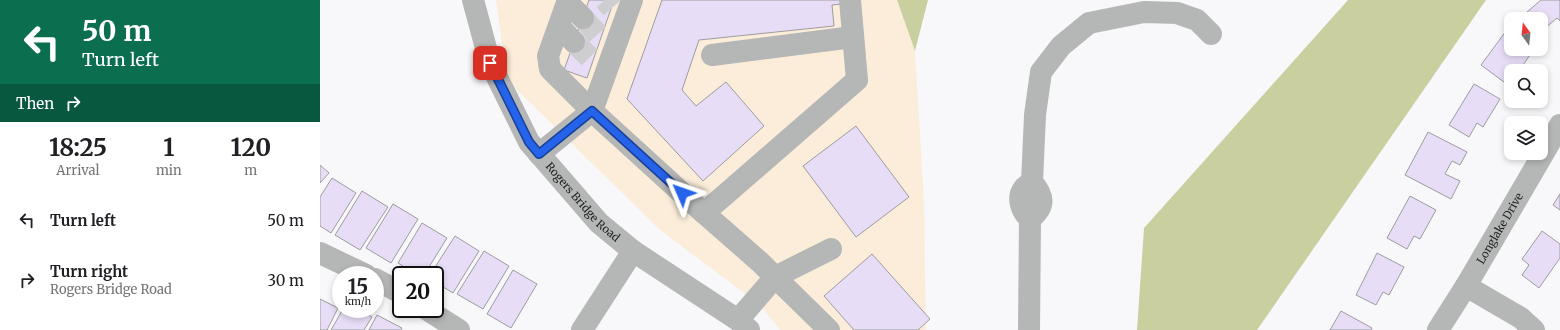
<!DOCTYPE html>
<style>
:root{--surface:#fff;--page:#f6f6f6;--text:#202124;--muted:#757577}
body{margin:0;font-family:Merriweather,serif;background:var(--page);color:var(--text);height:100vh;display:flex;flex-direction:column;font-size:15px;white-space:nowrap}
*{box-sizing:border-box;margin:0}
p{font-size:13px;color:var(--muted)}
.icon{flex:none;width:22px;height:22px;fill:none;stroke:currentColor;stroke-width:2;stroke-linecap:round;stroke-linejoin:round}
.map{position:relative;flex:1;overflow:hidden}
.details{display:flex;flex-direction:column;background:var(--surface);width:320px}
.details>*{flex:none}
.hud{background:#0b6e4f;color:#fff;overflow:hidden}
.needle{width:26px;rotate:345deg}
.controls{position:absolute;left:1184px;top:12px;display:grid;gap:8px}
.controls a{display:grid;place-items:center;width:44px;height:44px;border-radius:8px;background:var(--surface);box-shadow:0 2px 6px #0003;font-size:20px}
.speed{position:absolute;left:12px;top:266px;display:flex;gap:8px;font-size:20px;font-weight:700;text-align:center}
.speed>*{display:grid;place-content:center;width:52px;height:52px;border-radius:50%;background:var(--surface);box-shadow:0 2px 6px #0003;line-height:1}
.speed small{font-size:10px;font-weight:400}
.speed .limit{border:2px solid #111;border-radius:6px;background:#fff;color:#111}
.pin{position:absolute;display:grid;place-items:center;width:34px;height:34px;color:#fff;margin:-17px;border-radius:8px;box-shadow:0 2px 6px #0006}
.me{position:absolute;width:44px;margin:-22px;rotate:313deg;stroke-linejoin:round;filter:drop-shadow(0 0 3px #0008)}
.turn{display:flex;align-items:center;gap:14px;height:84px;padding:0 16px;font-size:18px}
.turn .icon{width:52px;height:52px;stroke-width:2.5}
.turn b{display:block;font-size:28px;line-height:34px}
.then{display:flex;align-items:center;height:38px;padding:0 16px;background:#0003;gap:8px;font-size:15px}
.eta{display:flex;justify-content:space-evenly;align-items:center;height:68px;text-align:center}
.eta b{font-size:24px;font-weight:700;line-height:28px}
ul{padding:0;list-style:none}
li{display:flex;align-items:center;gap:12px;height:60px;padding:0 16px}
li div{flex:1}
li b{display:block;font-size:15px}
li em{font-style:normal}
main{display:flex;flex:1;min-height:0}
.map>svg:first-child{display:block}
.commercial{fill:#fbedd9}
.green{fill:#cacfa0}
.building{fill:#e8ddf7;stroke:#9d9c9e}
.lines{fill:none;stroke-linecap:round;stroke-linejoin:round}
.minor-tunnel{stroke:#ceced0;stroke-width:22;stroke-dasharray:22 11;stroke-linecap:butt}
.minor{stroke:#b5b6b6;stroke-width:22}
.route-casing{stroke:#184099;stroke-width:10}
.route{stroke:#2563eb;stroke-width:7}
.labels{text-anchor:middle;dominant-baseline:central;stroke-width:3;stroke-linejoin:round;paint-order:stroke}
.street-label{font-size:11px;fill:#252526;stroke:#fff}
</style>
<main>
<section class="details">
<div class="hud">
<div class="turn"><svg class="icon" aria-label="left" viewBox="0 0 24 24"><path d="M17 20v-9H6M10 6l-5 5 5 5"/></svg><div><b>50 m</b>Turn left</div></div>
<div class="then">Then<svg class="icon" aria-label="right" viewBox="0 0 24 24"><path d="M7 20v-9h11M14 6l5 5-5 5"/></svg></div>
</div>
<div class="eta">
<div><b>18:25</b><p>Arrival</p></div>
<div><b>1</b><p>min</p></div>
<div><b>120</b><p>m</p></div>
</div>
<ul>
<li><svg class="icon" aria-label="left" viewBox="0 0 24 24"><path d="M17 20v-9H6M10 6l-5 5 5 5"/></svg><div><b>Turn left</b></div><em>50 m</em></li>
<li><svg class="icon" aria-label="right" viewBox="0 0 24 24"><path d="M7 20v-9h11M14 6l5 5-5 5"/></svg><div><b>Turn right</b><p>Rogers Bridge Road</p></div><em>30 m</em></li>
</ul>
</section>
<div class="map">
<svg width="1240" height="330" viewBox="0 0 1240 330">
<rect width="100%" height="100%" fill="#f8f8fb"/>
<path class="commercial" d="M 176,0 L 577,0 L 595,51 L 604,201 L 606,330 L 460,330 L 439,304 L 340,230 L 187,80 Z"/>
<g class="green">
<path d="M 577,0 L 608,0 L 595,51 Z"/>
<path d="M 1028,0 L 1166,0 L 937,330 L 817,330 L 824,228 Z"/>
</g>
<g class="building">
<path d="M 269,0 L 294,0 L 267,78 L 244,70 Z"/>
<path d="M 342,0 L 521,0 L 521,4 L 512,5 L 514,26 L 379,40 L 362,90 L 376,106 L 406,82 L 444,126 L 383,181 L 307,99 Z"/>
<path d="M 1221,0 L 1240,0 L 1240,21 L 1237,18 L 1223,30 L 1221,28 L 1221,19 L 1213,19 L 1207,12 Z"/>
<path d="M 1189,27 L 1191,28 L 1191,49 L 1214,49 L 1199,71 L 1191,71 L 1191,81 L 1188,85 L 1161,65 Z"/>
<path d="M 1154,84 L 1180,99 L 1163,127 L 1157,123 L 1149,137 L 1129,125 Z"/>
<path d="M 536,126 L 589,197 L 536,237 L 483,166 Z"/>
<path d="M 1108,132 L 1147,152 L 1140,165 L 1132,161 L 1125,174 L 1140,181 L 1131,199 L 1085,175 Z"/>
<path d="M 0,165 L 9,173 L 0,183 Z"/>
<path d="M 12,178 L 36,193 L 11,233 L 0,226 L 0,197 Z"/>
<path d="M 42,191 L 68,207 L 40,250 L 15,235 Z"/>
<path d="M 1240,194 L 1240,210 L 1233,205 Z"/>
<path d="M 1090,196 L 1116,210 L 1100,239 L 1094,236 L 1087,249 L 1067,238 Z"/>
<path d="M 73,204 L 98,219 L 71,263 L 46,248 Z"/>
<path d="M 102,223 L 127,238 L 104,275 L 97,275 L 78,263 Z"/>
<path d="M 1222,231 L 1240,244 L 1240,258 L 1219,288 L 1202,275 L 1209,265 L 1202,259 Z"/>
<path d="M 135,236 L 159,251 L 133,293 L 115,282 L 115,275 L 110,275 Z"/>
<path d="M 164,251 L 189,266 L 163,309 L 137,294 Z"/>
<path d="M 1057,253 L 1084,267 L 1069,295 L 1063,292 L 1056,305 L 1036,295 Z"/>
<path d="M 552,254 L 610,319 L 598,330 L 534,330 L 504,296 Z"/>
<path d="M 193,270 L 217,284 L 191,328 L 167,314 Z"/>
<path d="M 0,299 L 18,308 L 7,330 L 0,330 Z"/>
<path d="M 23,309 L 39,309 L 52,317 L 44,330 L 11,330 Z"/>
<path d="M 1021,311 L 1052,328 L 1051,330 L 1010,330 Z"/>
<path d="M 57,315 L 82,328 L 81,330 L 49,330 Z"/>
</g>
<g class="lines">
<g class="minor-tunnel">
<path d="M 285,0 L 292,8"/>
<path d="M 263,18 L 281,38"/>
<path d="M 254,42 L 273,61"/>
</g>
<g class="minor">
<path id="s1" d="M 153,0 L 170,63 L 209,142 L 279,223 L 313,251 L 418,320 L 429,330"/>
<path d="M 312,0 L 272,111 L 384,213"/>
<path d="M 247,2 L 263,18"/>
<path d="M 239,26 L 254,42"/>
<path d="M 392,55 L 533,37"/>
<path d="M 219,154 L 272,111 L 230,69 L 228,56 L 248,0"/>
<path d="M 710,219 C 726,206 724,196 712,182 L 715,115 L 721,72 L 741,46 L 769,23 L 824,12 L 857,13 L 877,20 L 891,34"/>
<path d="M 0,253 L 46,275"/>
<path d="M 55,279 L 81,293"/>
<path d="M 1146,286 L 1201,318 L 1214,330"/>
<path d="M 106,309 L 139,330"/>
<path d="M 418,320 L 455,277 L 441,263 L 384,213 L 537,80 L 530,0"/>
<path d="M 262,330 L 313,251"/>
<path d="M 509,330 L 455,277 L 511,249"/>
<path d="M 709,330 L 710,219 C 702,212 696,198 704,188 C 706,186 709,184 712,182"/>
<path id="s2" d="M 1118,330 L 1146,286 L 1240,125"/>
</g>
</g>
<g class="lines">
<defs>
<path id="route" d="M 170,63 L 209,142 L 219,154 L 272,111 L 362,193"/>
</defs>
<use href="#route" class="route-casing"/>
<use href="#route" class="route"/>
</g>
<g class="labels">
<g class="street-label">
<text stroke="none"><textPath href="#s1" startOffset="234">Rogers Bridge Road</textPath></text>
<text stroke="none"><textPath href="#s2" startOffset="119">Longlake Drive</textPath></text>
</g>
</g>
</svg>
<div class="controls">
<a><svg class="needle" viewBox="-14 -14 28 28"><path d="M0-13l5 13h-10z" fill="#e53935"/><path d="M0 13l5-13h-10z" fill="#757577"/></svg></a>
<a><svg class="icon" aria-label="search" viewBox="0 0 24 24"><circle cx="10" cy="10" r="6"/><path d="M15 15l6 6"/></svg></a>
<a><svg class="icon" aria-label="layers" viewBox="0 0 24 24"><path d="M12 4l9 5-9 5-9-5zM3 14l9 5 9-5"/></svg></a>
</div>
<div class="speed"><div>15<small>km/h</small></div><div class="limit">20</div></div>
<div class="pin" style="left:170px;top:63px;background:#d93025"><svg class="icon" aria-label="arrive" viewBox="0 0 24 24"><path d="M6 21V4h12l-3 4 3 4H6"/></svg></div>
<svg class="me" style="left:362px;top:193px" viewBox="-20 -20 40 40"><path d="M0-17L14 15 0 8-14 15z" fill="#2563eb" stroke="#fff" stroke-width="4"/></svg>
</div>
</main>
